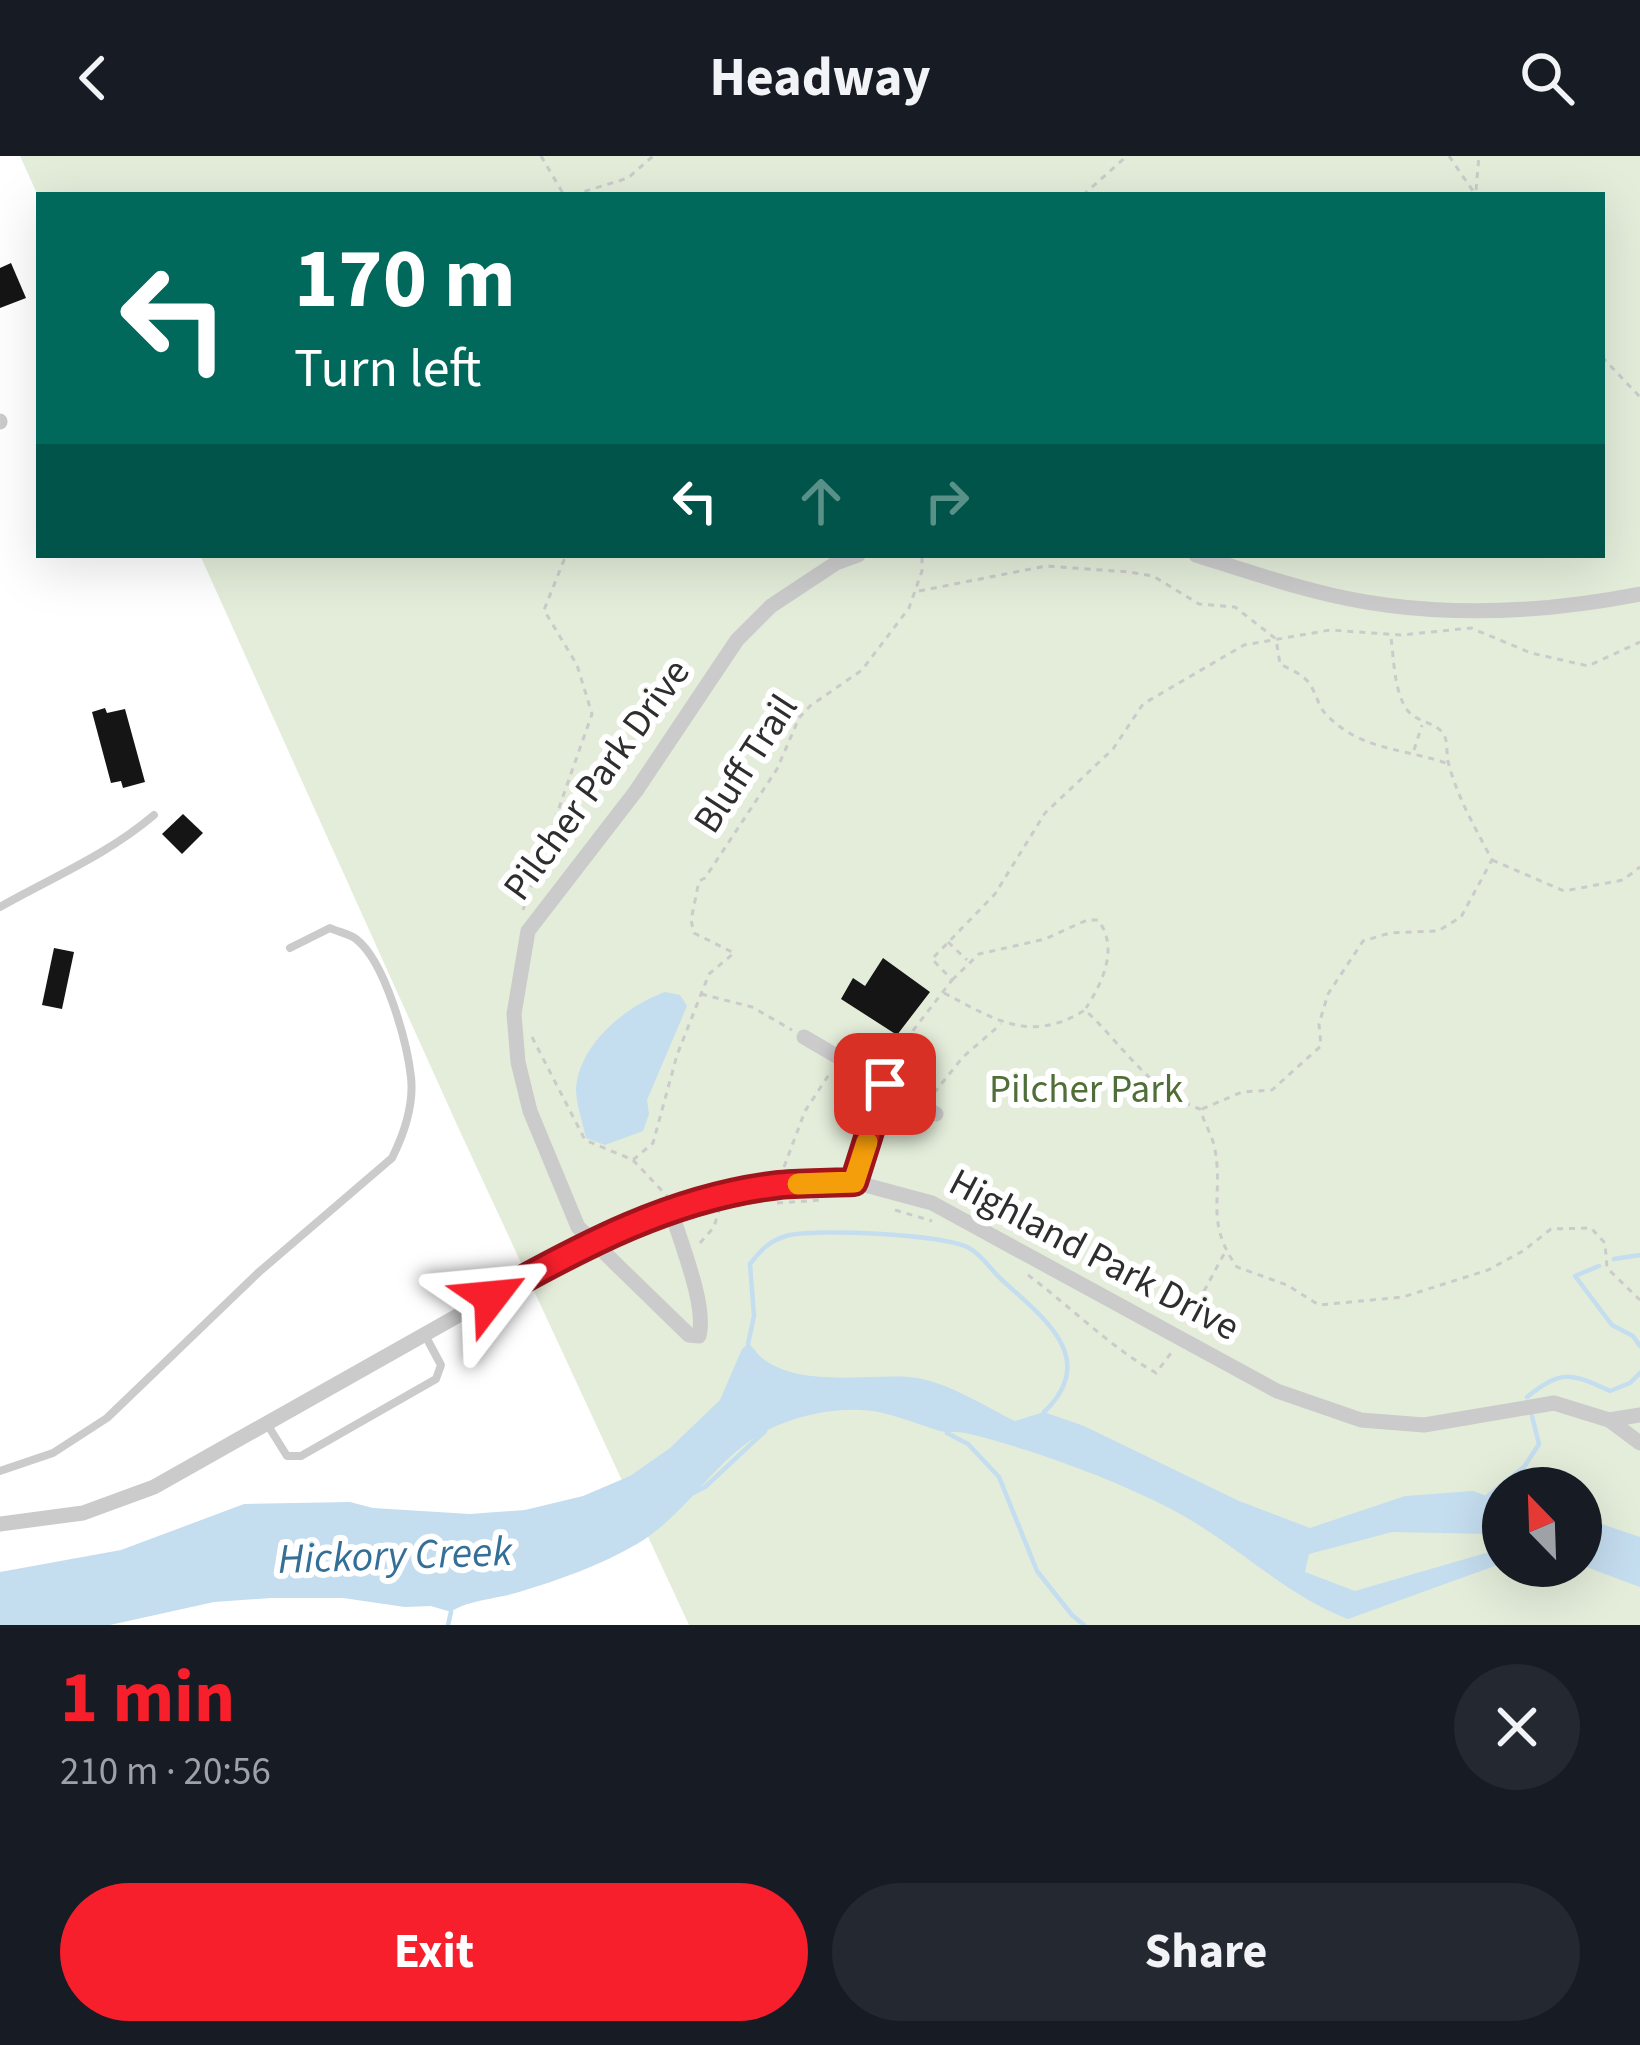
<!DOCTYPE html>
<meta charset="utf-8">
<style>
:root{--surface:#171b24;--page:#242831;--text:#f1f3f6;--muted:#9ea1a6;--accent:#f61f2b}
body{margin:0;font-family:"Source Sans 3",sans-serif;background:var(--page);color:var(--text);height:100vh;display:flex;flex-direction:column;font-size:45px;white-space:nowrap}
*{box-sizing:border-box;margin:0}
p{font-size:39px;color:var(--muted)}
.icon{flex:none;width:66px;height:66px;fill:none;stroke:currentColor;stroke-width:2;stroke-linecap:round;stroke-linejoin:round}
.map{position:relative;height:1469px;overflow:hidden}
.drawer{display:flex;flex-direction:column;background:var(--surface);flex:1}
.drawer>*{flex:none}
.top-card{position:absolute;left:36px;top:36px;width:1569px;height:366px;border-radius:0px;box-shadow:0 12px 48px #0002;background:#00695c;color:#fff;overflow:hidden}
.needle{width:78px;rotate:337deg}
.controls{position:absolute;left:1482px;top:1311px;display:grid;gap:24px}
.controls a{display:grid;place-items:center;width:120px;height:120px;border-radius:50%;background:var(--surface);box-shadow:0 12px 48px #0002;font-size:60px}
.pin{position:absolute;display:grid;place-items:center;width:102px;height:102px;color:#fff;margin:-51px;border-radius:24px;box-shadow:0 6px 18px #0006}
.me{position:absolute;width:132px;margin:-66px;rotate:61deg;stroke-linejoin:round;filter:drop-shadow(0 0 9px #0008)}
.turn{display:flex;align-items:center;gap:42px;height:252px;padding:0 60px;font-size:54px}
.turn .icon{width:156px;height:156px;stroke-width:2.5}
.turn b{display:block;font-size:84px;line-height:102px}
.lanes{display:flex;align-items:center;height:114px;padding:0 60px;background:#0003;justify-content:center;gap:60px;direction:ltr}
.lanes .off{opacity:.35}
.round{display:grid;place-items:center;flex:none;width:126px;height:126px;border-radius:63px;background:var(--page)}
.overview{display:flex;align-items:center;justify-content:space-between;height:204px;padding:0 60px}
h1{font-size:72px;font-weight:700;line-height:90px;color:var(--accent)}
.cta{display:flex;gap:24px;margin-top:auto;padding:24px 60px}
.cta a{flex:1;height:138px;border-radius:72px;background:var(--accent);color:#fff;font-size:48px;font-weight:700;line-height:138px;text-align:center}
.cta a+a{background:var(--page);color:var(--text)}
header{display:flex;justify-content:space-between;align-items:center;height:156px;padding:0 60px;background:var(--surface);font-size:54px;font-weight:700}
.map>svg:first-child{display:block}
.green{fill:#e4edda;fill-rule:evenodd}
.water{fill:#c4ddef}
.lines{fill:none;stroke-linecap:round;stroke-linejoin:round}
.stream{stroke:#c4ddef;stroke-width:4.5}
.building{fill:#151515}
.path{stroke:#cbcbcb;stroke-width:3;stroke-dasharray:6 6;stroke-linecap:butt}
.lane{stroke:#cbcbcb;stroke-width:8}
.street{stroke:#cbcbcb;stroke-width:15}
.route-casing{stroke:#a0141c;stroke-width:30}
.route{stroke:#f61f2b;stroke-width:21}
.slow{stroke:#f59e0b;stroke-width:21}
.labels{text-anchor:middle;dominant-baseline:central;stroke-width:12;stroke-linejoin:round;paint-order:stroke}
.street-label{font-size:39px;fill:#2e2e2e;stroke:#fff}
.park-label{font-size:39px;fill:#506e37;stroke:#fff}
.water-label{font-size:42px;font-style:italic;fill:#346f98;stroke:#fff}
</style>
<header><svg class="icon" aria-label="back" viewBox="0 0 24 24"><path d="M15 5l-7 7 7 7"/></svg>Headway<svg class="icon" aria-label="search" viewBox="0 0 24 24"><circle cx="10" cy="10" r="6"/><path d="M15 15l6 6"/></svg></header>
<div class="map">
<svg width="1640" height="1469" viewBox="0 0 1640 1469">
<rect width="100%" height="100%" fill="#fff"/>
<path class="green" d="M 20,0 L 1640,0 L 1640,1469 L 689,1469 L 458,971 L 200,399 L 1602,399 L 1602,39 L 39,42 ZM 1503,1332 L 1581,1332 L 1581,1410 L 1503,1410 Z"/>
<g class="water">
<path d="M 665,836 L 680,839 L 687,850 L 647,944 L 649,958 L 643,975 L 605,989 L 586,982 C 583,967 576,948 576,933 C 579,888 626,850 665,836 Z"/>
<path d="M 748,1188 C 754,1191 756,1197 761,1201 C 796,1232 867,1218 909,1221 C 945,1224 982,1249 1015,1265 L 1044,1256 L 1084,1270 L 1239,1345 L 1310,1372 L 1405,1340 L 1473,1335 L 1503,1346 L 1503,1390 L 1490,1378 L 1392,1376 L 1309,1398 L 1305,1416 L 1355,1435 L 1503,1392 L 1503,1407 L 1348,1463 C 1283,1438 1233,1385 1171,1353 C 1109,1321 1034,1294 966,1277 C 956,1275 949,1277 940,1275 C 913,1267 888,1255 861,1254 C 833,1253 807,1258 781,1268 C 718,1293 694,1354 637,1388 C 601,1409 559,1424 519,1436 C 498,1443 467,1444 451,1456 L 431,1450 L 405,1451 L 343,1442 L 271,1442 L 214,1446 L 110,1469 L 0,1469 L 0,1416 L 121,1394 L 244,1348 L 350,1346 L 373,1352 L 470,1358 L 525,1354 L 583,1340 L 630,1320 L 670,1292 L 720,1244 L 742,1193 Z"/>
<path d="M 1581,1361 L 1640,1381 L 1640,1431 L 1581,1409 Z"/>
</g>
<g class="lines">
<g class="stream">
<path d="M 1614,1103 L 1640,1099"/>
<path d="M 1599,1110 L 1575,1120 L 1612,1169 L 1633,1180 L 1640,1190"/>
<path d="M 748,1188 L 754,1160 L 750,1108 C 761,1094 769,1085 786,1080 C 813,1072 943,1078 969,1092 C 981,1098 991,1114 1002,1124 C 1041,1160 1101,1202 1044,1256"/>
<path d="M 1527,1241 C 1562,1213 1571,1217 1610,1235 L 1630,1227 L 1640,1217"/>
<path d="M 947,1277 L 968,1288 L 999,1321 L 1037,1415 L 1072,1459 L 1084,1469"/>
<path d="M 691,1338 L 705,1331 L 765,1275"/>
<path d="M 1488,1340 L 1524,1311 L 1539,1288 L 1532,1260"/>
<path d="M 448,1469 L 451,1456"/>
</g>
</g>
<g class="building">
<path d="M 11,107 L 26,142 L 0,152 L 0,112 Z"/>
<path d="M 105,552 L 107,557 L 125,553 L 145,626 L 123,632 L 121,625 L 111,627 L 92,556 Z"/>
<path d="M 183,658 L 203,677 L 182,698 L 162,678 Z"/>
<path d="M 54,792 L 74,796 L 62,853 L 42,849 Z"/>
<path d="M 883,802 L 930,836 L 897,879 L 841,843 L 853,822 L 865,830 Z"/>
</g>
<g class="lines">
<g class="path">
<path d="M 541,0 L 564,39"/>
<path d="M 1449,0 L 1475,38"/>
<path d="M 1476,34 L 1479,0"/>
<path d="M 573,39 L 628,22 L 653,0"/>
<path d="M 1083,39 L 1127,0"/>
<path d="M 1602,201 L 1640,241"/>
<path d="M 919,435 L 1046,410 L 1129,416 L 1153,420 L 1199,448 L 1235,451 L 1276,483 L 1280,508 C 1291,514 1305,519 1311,530 C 1316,538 1318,548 1324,556 C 1357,594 1402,592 1446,607"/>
<path d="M 1414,594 L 1422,569"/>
<path d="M 1492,704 L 1564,735 L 1623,724 L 1640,711"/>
<path d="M 523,754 L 592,558 L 577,509 L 544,454 L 566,399"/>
<path d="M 948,786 L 967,804"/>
<path d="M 952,824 L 979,798 L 1045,783 L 1087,764 L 1098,764 C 1119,791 1103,826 1086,852"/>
<path d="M 944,837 C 996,864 1030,888 1085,854 C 1123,889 1149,935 1200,953 C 1204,966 1211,978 1214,989 C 1225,1038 1203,1064 1237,1111 L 1287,1129 L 1319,1149 L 1403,1141 L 1488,1114 L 1523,1095 L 1551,1073 L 1591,1072 L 1605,1087 L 1607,1112 L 1640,1144"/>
<path d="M 701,838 L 752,851 L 792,874"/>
<path d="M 532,881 L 585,984 L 633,1004 L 653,987 L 677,899 L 709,818 L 734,797 L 694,777 L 691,764 L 699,725 L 705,722 L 777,613 L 799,562 L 810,550 L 862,514 L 909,452 L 922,415 L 922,399"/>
<path d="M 888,915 L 891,903 L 952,824 L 932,803 L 995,738 L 1045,657 L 1113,593 L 1143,548 L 1244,489 L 1330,474 L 1401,479 L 1471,472 L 1531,497 L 1588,510 L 1640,486"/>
<path d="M 934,937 L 963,901 L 1001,868"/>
<path d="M 1202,953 L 1242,936 L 1272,934 L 1321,890 L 1319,868 L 1328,838 L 1363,785 L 1390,777 L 1438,775 L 1461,761 L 1492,704 C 1476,673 1458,643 1449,609 C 1446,601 1448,589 1445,581 C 1440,567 1418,567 1408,555 C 1394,537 1394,504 1391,481"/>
<path d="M 633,1004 L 667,1040"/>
<path d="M 784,1011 L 805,955 L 830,917"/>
<path d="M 777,1047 L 822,1044"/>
<path d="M 895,1054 L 932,1065"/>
<path d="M 700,1087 L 714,1071 L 719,1054"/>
<path d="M 1028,1119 C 1071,1151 1110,1191 1156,1217 L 1171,1197"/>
<path d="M 1187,1167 L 1225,1096"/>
</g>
<g class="lane">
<path d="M 0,751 C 53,721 107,699 154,659"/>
<path d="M 267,1268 L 287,1300 L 301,1300 L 436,1223 L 441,1209 L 426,1181"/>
<path d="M 0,1315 L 53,1297 L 107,1262 L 259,1116 L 392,1002 C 404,978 414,949 411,921 C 407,886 385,805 356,783 C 350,778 338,776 330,772 L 290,792"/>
</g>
<g class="street">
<path d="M 0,265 L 0,266"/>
<path d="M 1196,399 C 1234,411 1272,424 1311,434 C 1418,463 1532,459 1640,438"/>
<path d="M 804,881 L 936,958"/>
<path d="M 854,1026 L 885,929"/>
<path d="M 671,1054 C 680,1086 707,1149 699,1180 L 689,1179 L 578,1071 L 530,955 L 518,906 L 514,858 L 528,775 L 636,635 L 737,484 L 771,450 L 836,407 L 858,399"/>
<path d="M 1609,1264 L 1640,1259"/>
<path d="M 0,1368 L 83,1357 L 154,1331 L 592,1084 L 712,1042 L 778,1029 L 854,1026 L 932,1047 L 1277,1235 L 1361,1264 L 1424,1269 L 1554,1247 L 1609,1264 L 1640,1287"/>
</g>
</g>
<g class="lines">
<defs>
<path id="route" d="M 491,1141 C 582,1090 673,1041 779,1029 C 803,1027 829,1027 854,1026 L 885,928"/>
</defs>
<use href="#route" class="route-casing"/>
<use href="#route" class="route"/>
<path class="slow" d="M 798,1028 L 854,1026 L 867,986"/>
</g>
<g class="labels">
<g class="street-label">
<text transform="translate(746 608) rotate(-57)">Bluff Trail</text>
<text transform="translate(597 624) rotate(-54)">Pilcher Park Drive</text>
<text transform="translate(1094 1099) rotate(28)">Highland Park Drive</text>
</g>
<g class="park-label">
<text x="1086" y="934">Pilcher Park</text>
</g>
<g class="water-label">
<text transform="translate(395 1400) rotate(-2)">Hickory Creek</text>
</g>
</g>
</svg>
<div class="controls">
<a><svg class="needle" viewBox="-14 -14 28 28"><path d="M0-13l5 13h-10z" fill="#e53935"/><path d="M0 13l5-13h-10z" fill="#9ea1a6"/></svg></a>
</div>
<div class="pin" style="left:885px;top:928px;background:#d93025"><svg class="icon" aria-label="arrive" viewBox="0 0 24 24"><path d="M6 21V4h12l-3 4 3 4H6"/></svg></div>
<svg class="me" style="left:491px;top:1141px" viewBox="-20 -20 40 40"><path d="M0-17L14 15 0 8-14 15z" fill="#f61f2b" stroke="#fff" stroke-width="4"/></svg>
<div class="top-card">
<div class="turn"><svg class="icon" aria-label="left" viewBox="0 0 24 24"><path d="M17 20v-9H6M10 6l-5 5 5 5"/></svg><div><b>170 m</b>Turn left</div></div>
<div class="lanes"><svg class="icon" aria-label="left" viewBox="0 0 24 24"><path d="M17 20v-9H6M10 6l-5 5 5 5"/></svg><svg class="icon off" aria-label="ahead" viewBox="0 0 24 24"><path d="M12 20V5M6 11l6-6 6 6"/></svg><svg class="icon off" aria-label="right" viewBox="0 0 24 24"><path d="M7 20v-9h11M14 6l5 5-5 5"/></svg></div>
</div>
</div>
<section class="drawer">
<div class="overview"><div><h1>1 min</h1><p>210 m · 20:56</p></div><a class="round"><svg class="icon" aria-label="close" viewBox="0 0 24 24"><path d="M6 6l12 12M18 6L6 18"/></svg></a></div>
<div class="cta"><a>Exit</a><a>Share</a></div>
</section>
